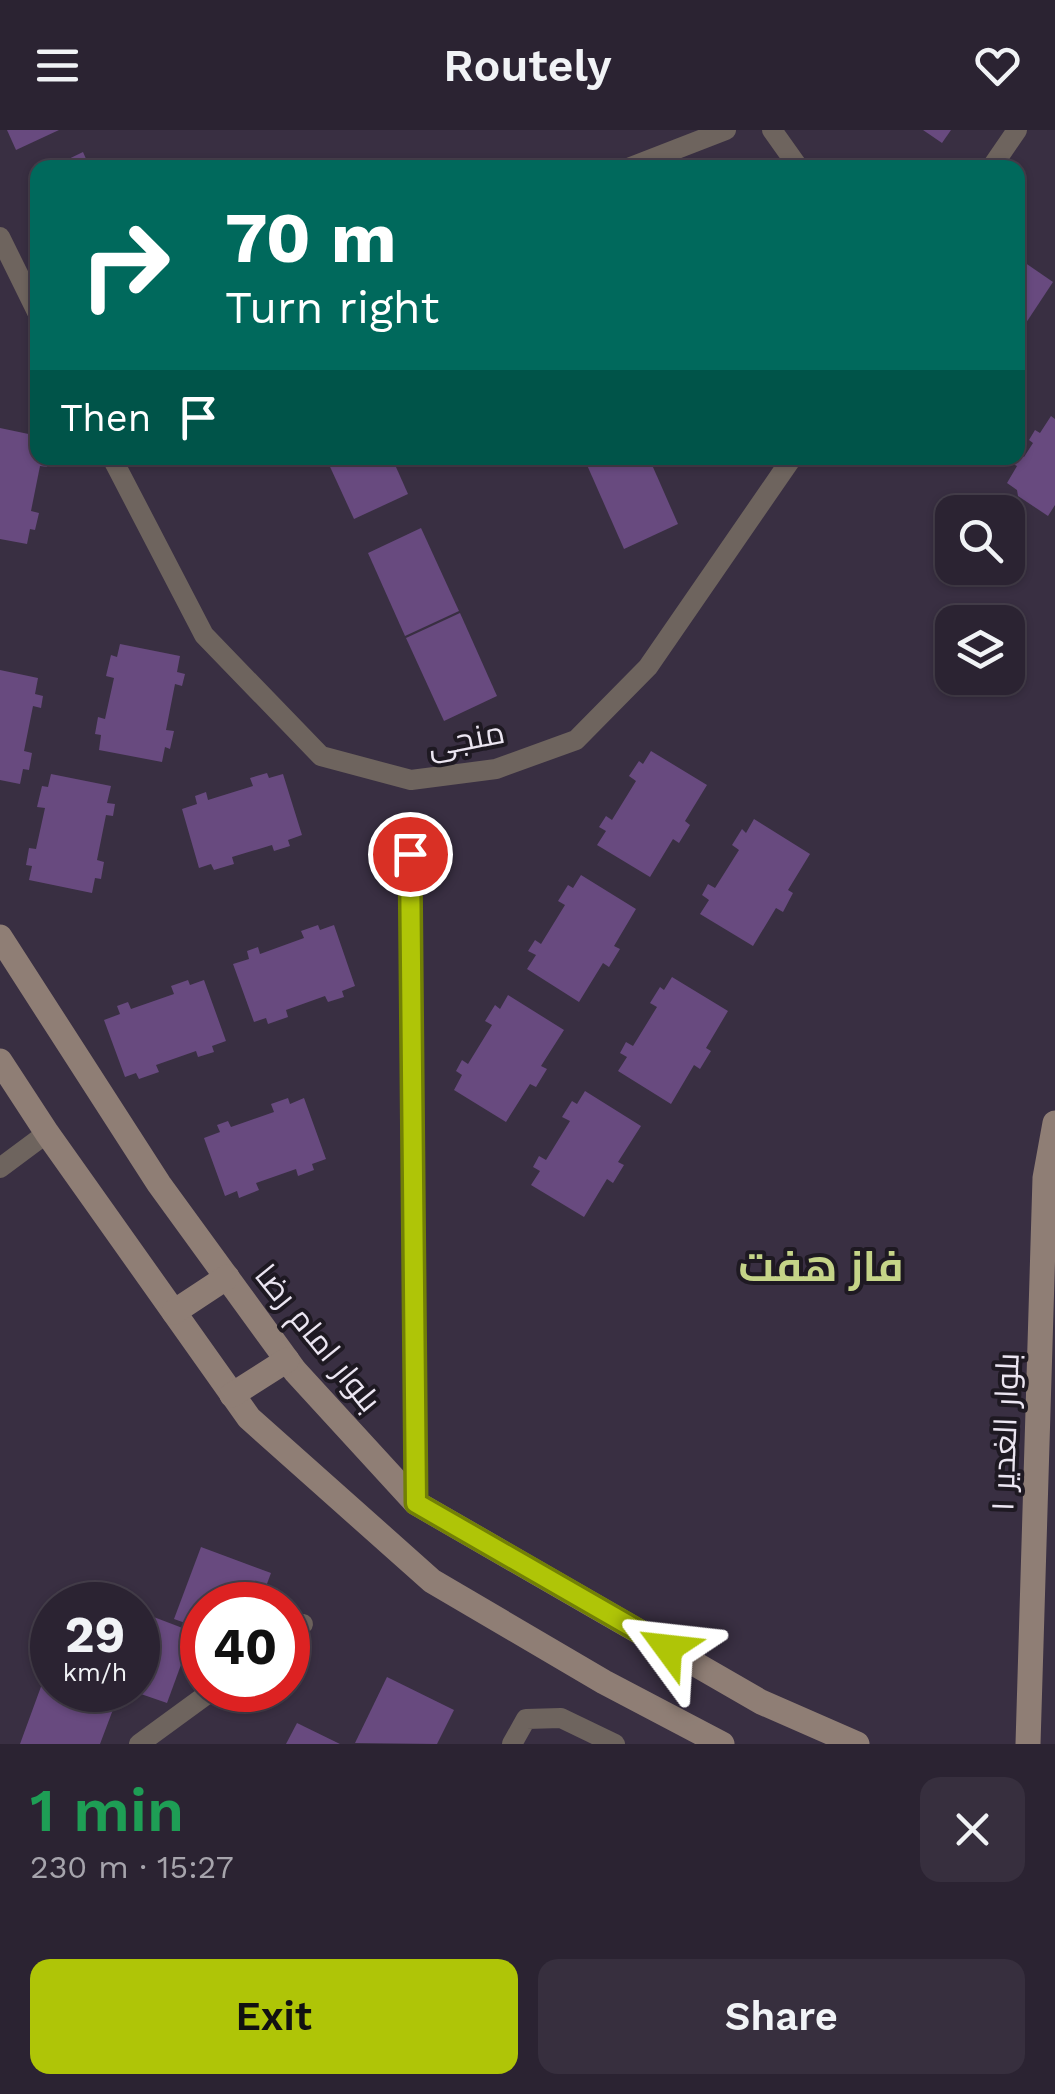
<!DOCTYPE html>
<meta charset="utf-8">
<style>
:root{--surface:#2b2332;--page:#372f3e;--text:#f1f3f6;--muted:#a6a4ac;--line:#47404d;--accent:#afc507}
body{margin:0;font-family:"Work Sans",Cairo,sans-serif;background:var(--page);color:var(--text);height:100vh;display:flex;flex-direction:column;font-size:38px;white-space:nowrap}
*{box-sizing:border-box;margin:0}
p{font-size:32px;color:var(--muted)}
.icon{flex:none;width:55px;height:55px;fill:none;stroke:currentColor;stroke-width:2;stroke-linecap:round;stroke-linejoin:round}
.map{position:relative;height:1614px;overflow:hidden}
.details{display:flex;flex-direction:column;background:var(--surface);flex:1}
.details>*{flex:none}
.banner{position:absolute;left:30px;top:30px;width:995px;height:305px;border-radius:20px;box-shadow:0 2px 8px #0004,0 0 0 2px var(--line);background:#00695c;color:#fff;overflow:hidden}
.buttons{position:absolute;left:935px;top:365px;display:grid;gap:20px}
.buttons a{display:grid;place-items:center;width:90px;height:90px;border-radius:20px;background:var(--surface);box-shadow:0 2px 8px #0004,0 0 0 2px var(--line);font-size:50px}
.speed{position:absolute;left:30px;top:1452px;display:flex;gap:20px;font-size:50px;font-weight:700;text-align:center}
.speed>*{display:grid;place-content:center;width:130px;height:130px;border-radius:50%;background:var(--surface);box-shadow:0 2px 8px #0004,0 0 0 2px var(--line);line-height:1}
.speed small{font-size:25px;font-weight:400}
.speed .limit{border:15px solid #d22;background:#fff;color:#111}
.pin{position:absolute;display:grid;place-items:center;width:85px;height:85px;color:#fff;margin:-42px;border:5px solid #fff;border-radius:50%;box-shadow:0 2px 10px #0007}
.me{position:absolute;width:110px;margin:-55px;rotate:300deg;stroke-linejoin:round;filter:drop-shadow(0 0 8px #0008)}
.turn{display:flex;align-items:center;gap:35px;height:210px;padding:0 30px;font-size:45px}
.turn .icon{width:130px;height:130px;stroke-width:2.5}
.turn b{display:block;font-size:70px;line-height:85px}
.then{display:flex;align-items:center;height:95px;padding:0 30px;background:#0003;gap:20px;font-size:38px}
.round{display:grid;place-items:center;flex:none;width:105px;height:105px;border-radius:20px;background:var(--page)}
.headline{display:flex;align-items:center;justify-content:space-between;height:170px;padding:0 30px}
h1{font-size:60px;font-weight:600;line-height:75px;color:#1e9e55}
.primary-button{display:flex;gap:20px;margin-top:auto;padding:20px 30px}
.primary-button a{flex:1;height:115px;border-radius:20px;background:var(--accent);color:#111;font-size:40px;font-weight:600;line-height:115px;text-align:center}
.primary-button a+a{background:var(--page);color:var(--text)}
header{display:flex;justify-content:space-between;align-items:center;height:130px;padding:0 30px;background:var(--surface);font-size:45px;font-weight:600}
.map>svg:first-child{display:block}
.building{fill:#684a7f}
.lines{fill:none;stroke-linecap:round;stroke-linejoin:round}
.street{stroke:#6e645e;stroke-width:20}
.secondary{stroke:#8f7e75;stroke-width:25}
.route-casing{stroke:#728005;stroke-width:25}
.route{stroke:#afc507;stroke-width:18}
.labels{text-anchor:middle;dominant-baseline:central;stroke-width:8;stroke-linejoin:round;paint-order:stroke}
.street-label{font-size:32px;fill:#ebe5f1;stroke:#1e1922}
.district-label{font-size:42px;font-weight:bold;fill:#c5d488;stroke:#1e1922}
</style>
<header><svg class="icon" aria-label="menu" viewBox="0 0 24 24"><path d="M4 6h16M4 12h16M4 18h16"/></svg>Routely<svg class="icon" aria-label="heart" viewBox="0 0 24 24"><path d="M12 20l-8-8c-3-5 5-10 8-4 3-6 11-1 8 4z"/></svg></header>
<div class="map">
<svg width="1055" height="1614" viewBox="0 0 1055 1614">
<rect width="100%" height="100%" fill="#392f42"/>
<g class="building">
<path d="M 7,0 L 59,0 L 16,20 Z"/>
<path d="M 923,0 L 951,0 L 942,13 Z"/>
<path d="M 83,22 L 90,38 L 50,38 Z"/>
<path d="M 38,43 L 38,65 L 29,47 Z"/>
<path d="M 1021,130 L 1053,152 L 1018,205 L 1018,131 Z"/>
<path d="M 1051,286 L 1055,289 L 1055,375 L 1048,386 L 1018,366 L 1017,360 L 1007,353 L 1017,336 L 1013,334 L 1019,324 L 1024,327 L 1033,313 L 1029,310 L 1035,300 L 1040,303 Z"/>
<path d="M 0,298 L 38,306 L 38,328 L 49,328 L 47,337 L 40,336 L 31,381 L 39,383 L 35,400 L 30,399 L 27,414 L 0,409 Z"/>
<path d="M 326,328 L 392,328 L 408,364 L 354,389 Z"/>
<path d="M 604,328 L 649,328 L 678,394 L 624,419 L 587,335 Z"/>
<path d="M 421,398 L 459,481 L 405,506 L 368,423 Z"/>
<path d="M 460,483 L 497,566 L 444,591 L 406,508 Z"/>
<path d="M 120,514 L 180,526 L 177,542 L 185,544 L 182,556 L 175,554 L 166,600 L 174,601 L 170,619 L 165,617 L 162,632 L 99,620 L 101,605 L 95,604 L 98,587 L 105,589 L 114,548 L 106,546 L 111,525 L 117,527 Z"/>
<path d="M 0,540 L 38,548 L 35,564 L 43,566 L 41,578 L 33,576 L 24,621 L 32,623 L 29,640 L 23,639 L 20,654 L 0,650 Z"/>
<path d="M 651,621 L 707,655 L 685,691 L 690,695 L 679,713 L 673,709 L 650,747 L 597,715 L 606,701 L 599,697 L 606,686 L 612,690 L 636,651 L 629,646 L 639,631 L 643,634 Z"/>
<path d="M 267,643 L 269,648 L 283,644 L 302,705 L 288,710 L 290,716 L 274,721 L 272,715 L 232,727 L 234,734 L 214,740 L 211,734 L 199,738 L 182,679 L 197,674 L 195,666 L 206,662 L 208,670 L 253,656 L 250,648 Z"/>
<path d="M 51,644 L 111,656 L 107,673 L 115,674 L 113,686 L 106,685 L 97,730 L 104,732 L 101,749 L 95,748 L 92,763 L 29,750 L 32,736 L 26,735 L 29,718 L 36,719 L 45,678 L 37,677 L 42,656 L 48,657 Z"/>
<path d="M 754,689 L 810,724 L 788,760 L 793,763 L 783,782 L 776,778 L 753,816 L 700,784 L 709,770 L 702,765 L 708,754 L 715,758 L 739,720 L 732,715 L 742,699 L 746,703 Z"/>
<path d="M 581,745 L 636,779 L 614,816 L 620,819 L 609,837 L 603,833 L 579,872 L 527,839 L 536,825 L 528,821 L 535,810 L 541,814 L 565,775 L 558,771 L 568,755 L 573,758 Z"/>
<path d="M 318,795 L 320,800 L 334,795 L 355,856 L 342,861 L 344,867 L 328,872 L 325,866 L 286,880 L 288,887 L 268,894 L 266,888 L 254,892 L 233,834 L 249,829 L 247,821 L 258,817 L 260,824 L 304,808 L 301,801 Z"/>
<path d="M 672,847 L 728,881 L 706,918 L 711,921 L 700,939 L 694,935 L 671,974 L 618,941 L 627,927 L 620,923 L 626,912 L 633,916 L 657,877 L 650,873 L 660,857 L 664,860 Z"/>
<path d="M 188,850 L 190,855 L 204,850 L 226,911 L 212,916 L 214,922 L 198,927 L 196,921 L 156,935 L 159,942 L 139,949 L 136,943 L 125,947 L 104,890 L 120,884 L 117,876 L 128,872 L 131,879 L 174,864 L 171,856 Z"/>
<path d="M 508,865 L 564,900 L 541,936 L 547,939 L 536,957 L 530,954 L 506,992 L 454,960 L 462,945 L 456,941 L 462,930 L 468,934 L 492,895 L 485,891 L 495,875 L 500,879 Z"/>
<path d="M 585,961 L 641,996 L 618,1032 L 624,1035 L 613,1053 L 607,1049 L 584,1087 L 531,1055 L 540,1041 L 533,1037 L 539,1026 L 546,1030 L 570,991 L 562,987 L 572,971 L 577,974 Z"/>
<path d="M 288,968 L 290,974 L 304,968 L 326,1029 L 312,1034 L 314,1040 L 298,1046 L 296,1039 L 256,1053 L 259,1060 L 239,1068 L 237,1061 L 225,1066 L 204,1008 L 220,1002 L 217,995 L 228,991 L 231,997 L 274,982 L 271,974 Z"/>
<path d="M 201,1417 L 271,1443 L 259,1475 L 202,1475 L 202,1499 L 174,1489 Z"/>
<path d="M 138,1481 L 193,1502 L 167,1573 L 138,1563 Z"/>
<path d="M 46,1543 L 52,1545 L 52,1560 L 93,1560 L 117,1569 L 100,1614 L 20,1614 Z"/>
<path d="M 387,1547 L 454,1580 L 437,1614 L 355,1613 Z"/>
<path d="M 297,1593 L 340,1614 L 286,1614 Z"/>
</g>
<g class="lines">
<g class="street">
<path d="M 772,0 L 799,38"/>
<path d="M 628,38 L 726,0"/>
<path d="M 991,38 L 1017,0"/>
<path d="M 0,107 L 38,184"/>
<path d="M 112,328 L 204,505 L 321,626 L 411,650 L 496,639 L 576,610 L 648,537 L 792,328"/>
<path d="M 410,724 L 416,1373"/>
<path d="M 0,1038 L 47,1003"/>
<path d="M 288,1506 L 303,1494"/>
<path d="M 139,1614 L 213,1560"/>
<path d="M 512,1614 L 526,1589 L 561,1588 L 615,1614"/>
</g>
<g class="secondary">
<path d="M 0,807 L 159,1054 L 295,1241 L 416,1373 L 761,1572 L 857,1614"/>
<path d="M 0,931 L 47,1003 L 249,1288 L 432,1451 L 604,1552 L 722,1614"/>
<path d="M 174,1182 L 227,1147"/>
<path d="M 232,1265 L 287,1230"/>
<path d="M 1028,1614 L 1045,1048 L 1055,993"/>
</g>
</g>
<g class="lines">
<defs>
<path id="route" d="M 410,724 L 416,1373 L 668,1518"/>
</defs>
<use href="#route" class="route-casing"/>
<use href="#route" class="route"/>
</g>
<g class="labels">
<g class="street-label">
<text transform="translate(466 609) rotate(-11)">منجی</text>
<text transform="translate(318 1208) rotate(51)">بلوار امام رضا</text>
<text transform="translate(1005 1302) rotate(-88)">بلوار الغدیر ۱</text>
</g>
<g class="district-label">
<text x="821" y="1136">فاز هفت</text>
</g>
</g>
</svg>
<div class="buttons">
<a><svg class="icon" aria-label="search" viewBox="0 0 24 24"><circle cx="10" cy="10" r="6"/><path d="M15 15l6 6"/></svg></a>
<a><svg class="icon" aria-label="layers" viewBox="0 0 24 24"><path d="M12 4l9 5-9 5-9-5zM3 14l9 5 9-5"/></svg></a>
</div>
<div class="speed"><div>29<small>km/h</small></div><div class="limit">40</div></div>
<div class="pin" style="left:410px;top:724px;background:#d93025"><svg class="icon" aria-label="arrive" viewBox="0 0 24 24"><path d="M6 21V4h12l-3 4 3 4H6"/></svg></div>
<svg class="me" style="left:668px;top:1518px" viewBox="-20 -20 40 40"><path d="M0-17L14 15 0 8-14 15z" fill="#afc507" stroke="#fff" stroke-width="4"/></svg>
<div class="banner">
<div class="turn"><svg class="icon" aria-label="right" viewBox="0 0 24 24"><path d="M7 20v-9h11M14 6l5 5-5 5"/></svg><div><b>70 m</b>Turn right</div></div>
<div class="then">Then<svg class="icon" aria-label="arrive" viewBox="0 0 24 24"><path d="M6 21V4h12l-3 4 3 4H6"/></svg></div>
</div>
</div>
<section class="details">
<div class="headline"><div><h1>1 min</h1><p>230 m · 15:27</p></div><a class="round"><svg class="icon" aria-label="close" viewBox="0 0 24 24"><path d="M6 6l12 12M18 6L6 18"/></svg></a></div>
<div class="primary-button"><a>Exit</a><a>Share</a></div>
</section>
